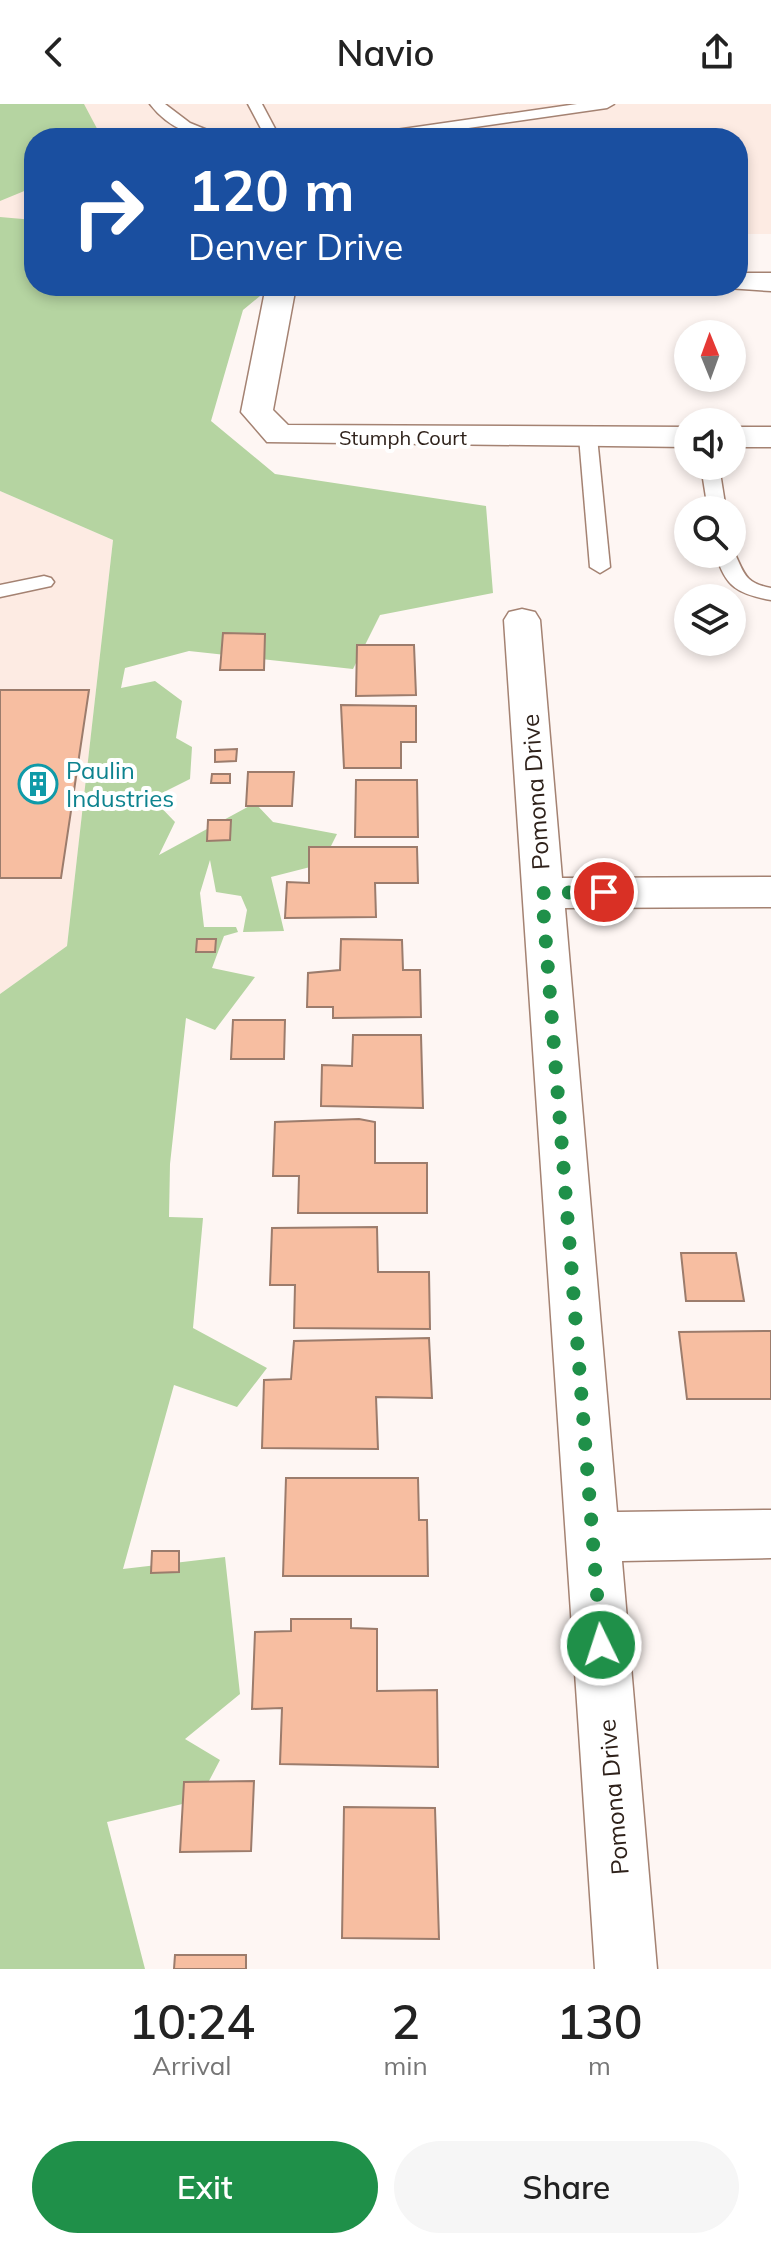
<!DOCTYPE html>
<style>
:root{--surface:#fff;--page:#f6f6f6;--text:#222;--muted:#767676;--accent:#1f9049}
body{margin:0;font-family:Mulish,sans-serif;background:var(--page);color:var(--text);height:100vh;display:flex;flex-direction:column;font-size:30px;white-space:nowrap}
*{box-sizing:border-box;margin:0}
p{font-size:26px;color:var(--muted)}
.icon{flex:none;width:44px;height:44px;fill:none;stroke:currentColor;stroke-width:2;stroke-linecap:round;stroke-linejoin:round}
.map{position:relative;height:1865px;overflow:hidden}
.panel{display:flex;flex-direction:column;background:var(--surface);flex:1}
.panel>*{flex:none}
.hud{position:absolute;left:24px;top:24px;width:724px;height:168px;border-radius:32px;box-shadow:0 4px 12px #0003;background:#1a4fa0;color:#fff;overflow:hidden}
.needle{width:52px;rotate:359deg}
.fabs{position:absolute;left:674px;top:216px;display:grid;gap:16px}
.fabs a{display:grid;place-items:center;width:72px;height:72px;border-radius:50%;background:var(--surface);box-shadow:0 4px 12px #0003;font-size:40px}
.pin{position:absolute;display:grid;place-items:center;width:68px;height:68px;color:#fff;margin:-34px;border:4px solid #fff;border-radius:50%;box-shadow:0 2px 8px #0007}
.me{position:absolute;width:88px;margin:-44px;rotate:356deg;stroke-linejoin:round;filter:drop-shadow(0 0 6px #0008)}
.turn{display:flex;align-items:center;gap:28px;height:168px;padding:0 32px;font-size:36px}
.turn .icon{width:104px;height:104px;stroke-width:2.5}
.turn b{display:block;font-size:56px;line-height:68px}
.eta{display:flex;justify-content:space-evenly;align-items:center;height:136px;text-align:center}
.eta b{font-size:48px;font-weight:600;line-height:56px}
.button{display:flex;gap:16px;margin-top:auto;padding:16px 32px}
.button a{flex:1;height:92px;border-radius:48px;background:var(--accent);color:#fff;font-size:32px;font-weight:600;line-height:92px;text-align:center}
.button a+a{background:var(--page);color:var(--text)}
header{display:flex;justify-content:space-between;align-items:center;height:104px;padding:0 32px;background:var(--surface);font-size:36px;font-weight:600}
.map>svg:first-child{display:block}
.built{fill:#fdebe3}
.forest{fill:#b5d4a1}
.building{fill:#f7bea1;stroke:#9c7c6c;stroke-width:2}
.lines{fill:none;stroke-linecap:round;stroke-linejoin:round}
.service-casing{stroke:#a48272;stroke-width:3}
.minor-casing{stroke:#a48272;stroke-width:3}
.service{fill:#fff;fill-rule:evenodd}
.minor{fill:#fff;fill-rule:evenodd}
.route{stroke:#1f9049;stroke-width:14;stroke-dasharray:0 25.2}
.labels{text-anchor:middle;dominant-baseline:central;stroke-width:8;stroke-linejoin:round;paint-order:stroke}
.far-street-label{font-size:20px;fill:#2e211a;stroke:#fff}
.culture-label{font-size:24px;fill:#0d838f;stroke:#fff;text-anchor:start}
.street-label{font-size:24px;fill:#2e211a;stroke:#fff}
</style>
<header><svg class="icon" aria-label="back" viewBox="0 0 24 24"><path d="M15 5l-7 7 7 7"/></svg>Navio<svg class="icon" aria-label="share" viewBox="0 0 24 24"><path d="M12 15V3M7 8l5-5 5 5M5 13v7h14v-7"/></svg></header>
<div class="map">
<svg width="771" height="1865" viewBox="0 0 771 1865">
<rect width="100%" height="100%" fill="#fef6f3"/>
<g class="built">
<path d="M 0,0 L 771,0 L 771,130 L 738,130 L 738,34 L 34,34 L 34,131 L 0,131 Z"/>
<path d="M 0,387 L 113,436 L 67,842 L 0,890 Z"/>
</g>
<g class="forest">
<path d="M 0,0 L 84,0 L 102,34 L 34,34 L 34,83 L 0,97 Z"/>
<path d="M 0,113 L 34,116 L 34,182 L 272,182 L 243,206 L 211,317 L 275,370 L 486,402 L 493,489 L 380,511 L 353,565 L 189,547 L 125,564 L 121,584 L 155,577 L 182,597 L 176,634 L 192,643 L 190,675 L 152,694 L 175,718 L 159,751 L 255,699 L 273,718 L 337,730 L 322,760 L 271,773 L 284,827 L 243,828 L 247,806 L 241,792 L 216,788 L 210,756 L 200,789 L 204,823 L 236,823 L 238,828 L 224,832 L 212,864 L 255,873 L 215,926 L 186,914 L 170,1060 L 169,1113 L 203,1114 L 193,1224 L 267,1264 L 237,1303 L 174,1281 L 123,1465 L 225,1453 L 240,1590 L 185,1635 L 220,1656 L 199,1696 L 107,1718 L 145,1865 L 0,1865 L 0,890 L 67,842 L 113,436 L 0,387 Z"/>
</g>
<g class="building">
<path d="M 223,529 L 265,530 L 264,566 L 220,566 Z"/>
<path d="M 357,541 L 414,541 L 416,591 L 356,592 Z"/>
<path d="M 0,586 L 89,586 L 61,774 L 0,774 Z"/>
<path d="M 341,601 L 416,602 L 416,638 L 401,638 L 401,664 L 344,664 Z"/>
<path d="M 237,645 L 236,657 L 215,658 L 215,646 Z"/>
<path d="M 248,668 L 294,668 L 292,702 L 246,702 Z"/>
<path d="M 212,670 L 230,670 L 230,679 L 211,679 Z"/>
<path d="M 356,676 L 417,676 L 418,733 L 355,733 Z"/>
<path d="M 208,716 L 231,716 L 230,736 L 207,737 Z"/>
<path d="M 309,743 L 417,743 L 418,779 L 375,779 L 376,813 L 285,814 L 287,778 L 309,779 Z"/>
<path d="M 197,835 L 216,835 L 215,848 L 196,848 Z"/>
<path d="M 341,835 L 402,836 L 403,866 L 420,866 L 421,913 L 333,914 L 333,903 L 307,903 L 308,869 L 340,866 Z"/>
<path d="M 233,916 L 285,916 L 284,955 L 231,955 Z"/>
<path d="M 353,931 L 421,931 L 423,1004 L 321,1002 L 322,961 L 352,962 Z"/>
<path d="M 359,1015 L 375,1018 L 375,1059 L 427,1059 L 427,1109 L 298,1109 L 299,1072 L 273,1072 L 275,1018 Z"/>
<path d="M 377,1123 L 378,1168 L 429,1168 L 430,1225 L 294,1224 L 295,1181 L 270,1181 L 272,1124 Z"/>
<path d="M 681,1149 L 736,1149 L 744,1197 L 686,1197 Z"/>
<path d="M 771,1227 L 771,1295 L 687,1295 L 679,1228 Z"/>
<path d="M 429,1234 L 432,1294 L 376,1293 L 378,1345 L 262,1344 L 264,1276 L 291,1275 L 294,1237 Z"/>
<path d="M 286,1374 L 418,1374 L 419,1416 L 427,1416 L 428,1472 L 283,1472 Z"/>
<path d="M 152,1447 L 179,1447 L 179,1468 L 151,1469 Z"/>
<path d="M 291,1515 L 351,1515 L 351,1524 L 377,1525 L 377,1587 L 437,1586 L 438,1663 L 280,1660 L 282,1604 L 252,1605 L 255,1528 L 291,1527 Z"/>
<path d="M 254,1677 L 251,1747 L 180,1748 L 184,1678 Z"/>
<path d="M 344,1703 L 435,1704 L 439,1835 L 342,1834 Z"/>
<path d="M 175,1851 L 246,1851 L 246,1865 L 174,1865 Z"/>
</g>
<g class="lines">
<defs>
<g id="service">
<path d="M 150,0 L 165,0 L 190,19 L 227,34 C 196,34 170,26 150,0 Z"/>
<path d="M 248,0 L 262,0 L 280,34 L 266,34 Z"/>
<path d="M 577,0 L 614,0 L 607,4 L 399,34 L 361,34 L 368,30 Z"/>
<path d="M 588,328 L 597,333 L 610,463 L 600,469 L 590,463 L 579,333 Z"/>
<path d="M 701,362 L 719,362 L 726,406 L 708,406 Z"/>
<path d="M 733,446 C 744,467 743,479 771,484 L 771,496 C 738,490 725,483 716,450 L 732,450 Z"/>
<path d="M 44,472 L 51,474 L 54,478 L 51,482 L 0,493 L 0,481 Z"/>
</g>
<g id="minor">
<path d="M 738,169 L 771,169 L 771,187 L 727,184 L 738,182 Z"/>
<path d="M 266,182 L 296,182 L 273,306 L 288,321 L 688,323 L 688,343 L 267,338 L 241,308 Z"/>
<rect x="732" y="323" width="39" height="20"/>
<path d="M 522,505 L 535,508 L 540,516 L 562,774 L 771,773 L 771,803 L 565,804 L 617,1408 L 771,1406 L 771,1454 L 622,1457 L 657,1865 L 595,1865 L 504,516 L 509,508 Z"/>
</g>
</defs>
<use href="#service" class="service-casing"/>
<use href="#minor" class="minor-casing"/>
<use href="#service" class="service"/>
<use href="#minor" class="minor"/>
</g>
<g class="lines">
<path class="route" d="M 601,1541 L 542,789 L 604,788"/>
</g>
<defs>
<symbol id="building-ring" viewBox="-11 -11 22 22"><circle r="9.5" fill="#fff" stroke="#0f9aa8" stroke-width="1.5"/><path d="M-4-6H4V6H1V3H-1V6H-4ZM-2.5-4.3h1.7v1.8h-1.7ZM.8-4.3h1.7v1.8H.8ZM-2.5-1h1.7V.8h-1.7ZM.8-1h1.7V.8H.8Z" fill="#0f9aa8"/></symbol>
</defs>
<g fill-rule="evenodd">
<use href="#building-ring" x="16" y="658" width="44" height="44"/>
</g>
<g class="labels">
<g class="far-street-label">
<text x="403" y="333">Stumph Court</text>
</g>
<g class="culture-label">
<text x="66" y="666">Paulin<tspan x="66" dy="28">Industries</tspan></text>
</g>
<g class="street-label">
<text transform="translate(535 688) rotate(-94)">Pomona Drive</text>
<text transform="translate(613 1693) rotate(-95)">Pomona Drive</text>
</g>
</g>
</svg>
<div class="fabs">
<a><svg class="needle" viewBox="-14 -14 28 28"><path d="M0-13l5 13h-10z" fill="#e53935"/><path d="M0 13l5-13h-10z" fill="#767676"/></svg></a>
<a><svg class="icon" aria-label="sound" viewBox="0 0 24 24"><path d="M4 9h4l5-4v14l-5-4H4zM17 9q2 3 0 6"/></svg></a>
<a><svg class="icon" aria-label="search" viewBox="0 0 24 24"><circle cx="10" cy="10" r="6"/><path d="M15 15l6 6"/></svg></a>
<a><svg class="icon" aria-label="layers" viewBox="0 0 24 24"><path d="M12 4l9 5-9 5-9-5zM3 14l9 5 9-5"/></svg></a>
</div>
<div class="pin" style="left:604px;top:788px;background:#d93025"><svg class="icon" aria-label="arrive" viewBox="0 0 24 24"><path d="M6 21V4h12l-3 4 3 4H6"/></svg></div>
<svg class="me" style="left:601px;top:1541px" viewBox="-20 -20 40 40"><circle r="17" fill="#1f9049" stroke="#fff" stroke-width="3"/><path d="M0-11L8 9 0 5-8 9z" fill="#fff"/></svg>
<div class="hud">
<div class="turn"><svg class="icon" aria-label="right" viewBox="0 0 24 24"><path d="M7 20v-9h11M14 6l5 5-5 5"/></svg><div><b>120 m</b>Denver Drive</div></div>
</div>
</div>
<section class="panel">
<div class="eta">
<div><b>10:24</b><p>Arrival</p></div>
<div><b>2</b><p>min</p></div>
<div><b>130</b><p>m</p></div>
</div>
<div class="button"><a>Exit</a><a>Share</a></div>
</section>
